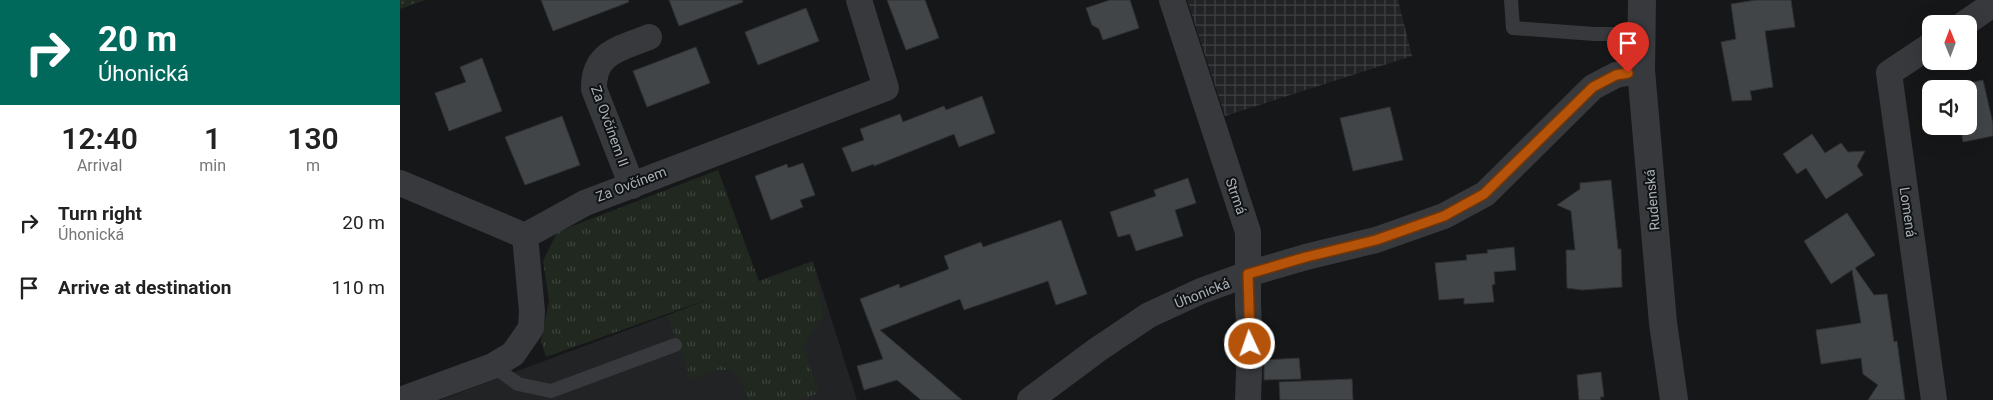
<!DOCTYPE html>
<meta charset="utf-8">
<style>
:root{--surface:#fff;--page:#f6f6f6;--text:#222;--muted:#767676}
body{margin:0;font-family:Roboto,sans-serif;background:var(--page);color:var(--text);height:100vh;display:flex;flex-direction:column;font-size:19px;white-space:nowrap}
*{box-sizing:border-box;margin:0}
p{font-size:16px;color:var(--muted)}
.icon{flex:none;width:28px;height:28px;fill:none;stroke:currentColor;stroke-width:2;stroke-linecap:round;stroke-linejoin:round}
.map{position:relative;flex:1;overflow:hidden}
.details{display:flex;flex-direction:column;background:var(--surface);width:400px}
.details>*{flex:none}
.top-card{background:#00695c;color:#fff;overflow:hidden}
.needle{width:32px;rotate:359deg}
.tools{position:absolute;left:1522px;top:15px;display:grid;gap:10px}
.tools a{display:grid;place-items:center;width:55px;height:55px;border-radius:10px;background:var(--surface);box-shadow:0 5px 20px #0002;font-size:25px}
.pin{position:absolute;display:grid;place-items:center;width:42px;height:42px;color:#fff;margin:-51px -21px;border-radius:50% 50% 50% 0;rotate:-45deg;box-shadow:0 0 5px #0007}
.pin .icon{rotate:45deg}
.me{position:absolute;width:55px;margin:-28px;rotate:357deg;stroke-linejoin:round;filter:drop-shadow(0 0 4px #0008)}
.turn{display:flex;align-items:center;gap:18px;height:105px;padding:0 15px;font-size:22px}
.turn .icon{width:65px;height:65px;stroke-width:2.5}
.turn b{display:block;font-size:35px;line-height:42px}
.eta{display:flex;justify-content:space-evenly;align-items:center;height:85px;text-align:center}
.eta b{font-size:30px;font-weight:600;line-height:35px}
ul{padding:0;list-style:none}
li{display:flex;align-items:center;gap:15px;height:65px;padding:0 15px}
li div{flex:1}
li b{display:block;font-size:19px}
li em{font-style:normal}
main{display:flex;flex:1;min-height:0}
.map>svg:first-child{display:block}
.built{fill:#222325}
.industrial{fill:url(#industrial-grid)}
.grass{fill:url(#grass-tufts)}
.park{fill:url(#park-dots)}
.building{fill:#424548;stroke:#303134}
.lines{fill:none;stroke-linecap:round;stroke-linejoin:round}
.service{stroke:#37393d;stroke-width:14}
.minor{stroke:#37393d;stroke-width:26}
.tertiary{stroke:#37393d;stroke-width:28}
.route-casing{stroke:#753606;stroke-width:12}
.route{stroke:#b45309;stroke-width:9}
.labels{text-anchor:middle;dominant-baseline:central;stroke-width:4;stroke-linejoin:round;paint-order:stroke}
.street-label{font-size:14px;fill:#a8b0b8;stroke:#111213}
</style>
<main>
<section class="details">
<div class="top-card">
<div class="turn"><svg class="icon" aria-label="right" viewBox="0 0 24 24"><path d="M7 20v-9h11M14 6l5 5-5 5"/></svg><div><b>20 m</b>Úhonická</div></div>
</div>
<div class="eta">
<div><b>12:40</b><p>Arrival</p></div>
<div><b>1</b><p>min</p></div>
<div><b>130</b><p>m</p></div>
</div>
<ul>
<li><svg class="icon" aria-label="right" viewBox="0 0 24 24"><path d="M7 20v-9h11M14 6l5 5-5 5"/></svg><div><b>Turn right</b><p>Úhonická</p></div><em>20 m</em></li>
<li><svg class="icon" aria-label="arrive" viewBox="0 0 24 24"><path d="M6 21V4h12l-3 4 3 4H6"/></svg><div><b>Arrive at destination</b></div><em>110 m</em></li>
</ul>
</section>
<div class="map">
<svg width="1593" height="400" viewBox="0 0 1593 400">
<defs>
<pattern id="industrial-grid" width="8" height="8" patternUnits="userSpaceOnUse" patternTransform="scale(1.25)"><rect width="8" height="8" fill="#222325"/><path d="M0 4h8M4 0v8" fill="none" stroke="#3f4043"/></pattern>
<pattern id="grass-tufts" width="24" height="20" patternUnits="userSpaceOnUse" patternTransform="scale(1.25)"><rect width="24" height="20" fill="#212820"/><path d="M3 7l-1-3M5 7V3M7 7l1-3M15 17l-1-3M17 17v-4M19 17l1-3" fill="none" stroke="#3e453e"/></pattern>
<pattern id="park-dots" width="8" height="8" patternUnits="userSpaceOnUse" patternTransform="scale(1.25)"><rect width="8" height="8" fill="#212820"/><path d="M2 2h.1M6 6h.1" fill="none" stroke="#3e453e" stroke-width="1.8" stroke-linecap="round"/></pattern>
</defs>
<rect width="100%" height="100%" fill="#161718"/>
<path class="built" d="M 413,261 L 457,400 L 40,400 L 144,361 Z"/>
<path class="industrial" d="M 787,0 L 998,0 L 1012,56 L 825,116 Z"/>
<path class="grass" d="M 318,170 L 359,281 L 413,261 L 423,316 L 403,346 L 419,393 L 399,400 L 349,400 L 341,380 L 332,370 L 316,370 L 292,380 L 267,316 L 309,299 L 146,357 L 141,341 L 149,301 L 143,261 L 157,232 Z"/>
<path class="park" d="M 0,0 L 25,0 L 0,9 Z"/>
<g class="building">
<path d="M 141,0 L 228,0 L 229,2 L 153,31 Z"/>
<path d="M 269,0 L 342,0 L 343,2 L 279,26 Z"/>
<path d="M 487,0 L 525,0 L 539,38 L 506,50 Z"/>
<path d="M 710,0 L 730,0 L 739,28 L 703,40 L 699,29 L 692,25 L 686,8 Z"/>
<path d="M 1356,0 L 1391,0 L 1395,27 L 1365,31 L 1373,87 L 1350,91 L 1352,100 L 1332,101 L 1321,42 L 1336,39 L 1331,4 Z"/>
<path d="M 406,8 L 419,41 L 358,65 L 345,32 Z"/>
<path d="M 296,47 L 310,83 L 247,107 L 233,71 Z"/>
<path d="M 82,58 L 102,111 L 49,131 L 35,93 L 66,82 L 60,67 Z"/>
<path d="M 1583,80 L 1593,124 L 1593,136 L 1563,142 L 1560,126 L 1569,126 L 1569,89 L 1552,89 L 1551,87 Z"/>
<path d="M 582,96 L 595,133 L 559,147 L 554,134 L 474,166 L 474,164 L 452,172 L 442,148 L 464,140 L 460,129 L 500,114 L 503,122 L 544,106 L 546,110 Z"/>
<path d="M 990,107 L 1003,160 L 953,171 L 940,118 Z"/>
<path d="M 162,116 L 180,165 L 125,185 L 105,137 Z"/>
<path d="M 1412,134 L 1425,153 L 1441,143 L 1448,152 L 1465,151 L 1457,166 L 1463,175 L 1426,199 L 1406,168 L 1397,174 L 1383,154 Z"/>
<path d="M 403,163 L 415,195 L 400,200 L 403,207 L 371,220 L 355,176 L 387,164 L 388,168 Z"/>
<path d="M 788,178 L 796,203 L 775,210 L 783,236 L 736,251 L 730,234 L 718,237 L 710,212 L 756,196 L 754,190 Z"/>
<path d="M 1211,180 L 1218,249 L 1221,249 L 1222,287 L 1182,290 L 1167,288 L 1166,250 L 1175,250 L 1171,211 L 1157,205 L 1180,189 L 1180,183 Z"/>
<path d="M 1447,213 L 1475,255 L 1455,268 L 1474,295 L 1487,294 L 1494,342 L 1497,341 L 1505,400 L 1468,400 L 1478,385 L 1463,374 L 1461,358 L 1421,364 L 1416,330 L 1461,323 L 1452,270 L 1431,284 L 1404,241 Z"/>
<path d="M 661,220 L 687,294 L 656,305 L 648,281 L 564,310 L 560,299 L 480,330 L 562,400 L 521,400 L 497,380 L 464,390 L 457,366 L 483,359 L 460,299 L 499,284 L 500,288 L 549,269 L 544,256 L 581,242 L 583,247 Z"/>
<path d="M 1114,247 L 1116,270 L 1094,272 L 1095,284 L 1092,285 L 1094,302 L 1064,304 L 1064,298 L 1039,300 L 1035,263 L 1067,260 L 1066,255 L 1088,253 L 1087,250 Z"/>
<path d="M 899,358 L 901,379 L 864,380 L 864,360 Z"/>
<path d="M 1201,372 L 1204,397 L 1200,397 L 1201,400 L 1179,400 L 1177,375 Z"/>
<path d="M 952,379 L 953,400 L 880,400 L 879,382 Z"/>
</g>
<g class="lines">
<g class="service">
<path d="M 1111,0 L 1113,28 L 1194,34 L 1241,34"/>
<path d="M 93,366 L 118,384 L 151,391 L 275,345"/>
</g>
<g class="minor">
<path d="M 772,0 L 848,232 L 848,305 L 850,344 L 848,400"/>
<path d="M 1564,24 L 1593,4"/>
<path d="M 1531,45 L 1489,73 L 1534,400"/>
<path d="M 0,183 L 125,236"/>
<path d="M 232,186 L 194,89 C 193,52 220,49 249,37"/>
<path d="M 0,400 L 93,366 L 113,354 L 131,328 L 132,311 L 125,236 L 185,203 L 486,88 L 459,0"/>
<path d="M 630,400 L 697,350 L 749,315 L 801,291 L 848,274 L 906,257 L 976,240 L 1044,216 L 1085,194 L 1193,87 L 1216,75 L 1241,70"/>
</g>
<path class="tertiary" d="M 1242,0 L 1241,70 L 1263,323 L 1274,400"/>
</g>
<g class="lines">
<defs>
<path id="route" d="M 850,344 L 848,274 L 906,257 L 976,240 L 1044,216 L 1084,194 L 1193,87 L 1216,75 L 1228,73"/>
</defs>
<use href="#route" class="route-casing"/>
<use href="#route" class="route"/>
</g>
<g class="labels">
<g class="street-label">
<text transform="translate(210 126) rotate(70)">Za Ovčínem II</text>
<text transform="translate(231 184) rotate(-21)">Za Ovčínem</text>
<text transform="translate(836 196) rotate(71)">Strmá</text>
<text transform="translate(1252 200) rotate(-95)">Rudenská</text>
<text transform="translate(1508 212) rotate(82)">Lomená</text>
<text transform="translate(802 293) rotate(-22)">Úhonická</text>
</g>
</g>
</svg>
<div class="tools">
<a><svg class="needle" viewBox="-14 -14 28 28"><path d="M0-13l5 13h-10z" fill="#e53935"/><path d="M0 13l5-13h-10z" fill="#767676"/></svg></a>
<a><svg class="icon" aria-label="sound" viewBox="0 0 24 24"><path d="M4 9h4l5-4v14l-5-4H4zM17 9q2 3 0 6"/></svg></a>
</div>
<div class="pin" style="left:1228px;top:73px;background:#d93025"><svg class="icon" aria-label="arrive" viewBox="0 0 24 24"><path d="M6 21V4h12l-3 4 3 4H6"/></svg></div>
<svg class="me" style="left:850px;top:344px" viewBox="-20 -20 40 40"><circle r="17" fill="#b45309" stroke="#fff" stroke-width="3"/><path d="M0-11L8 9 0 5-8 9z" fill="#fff"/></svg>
</div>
</main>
